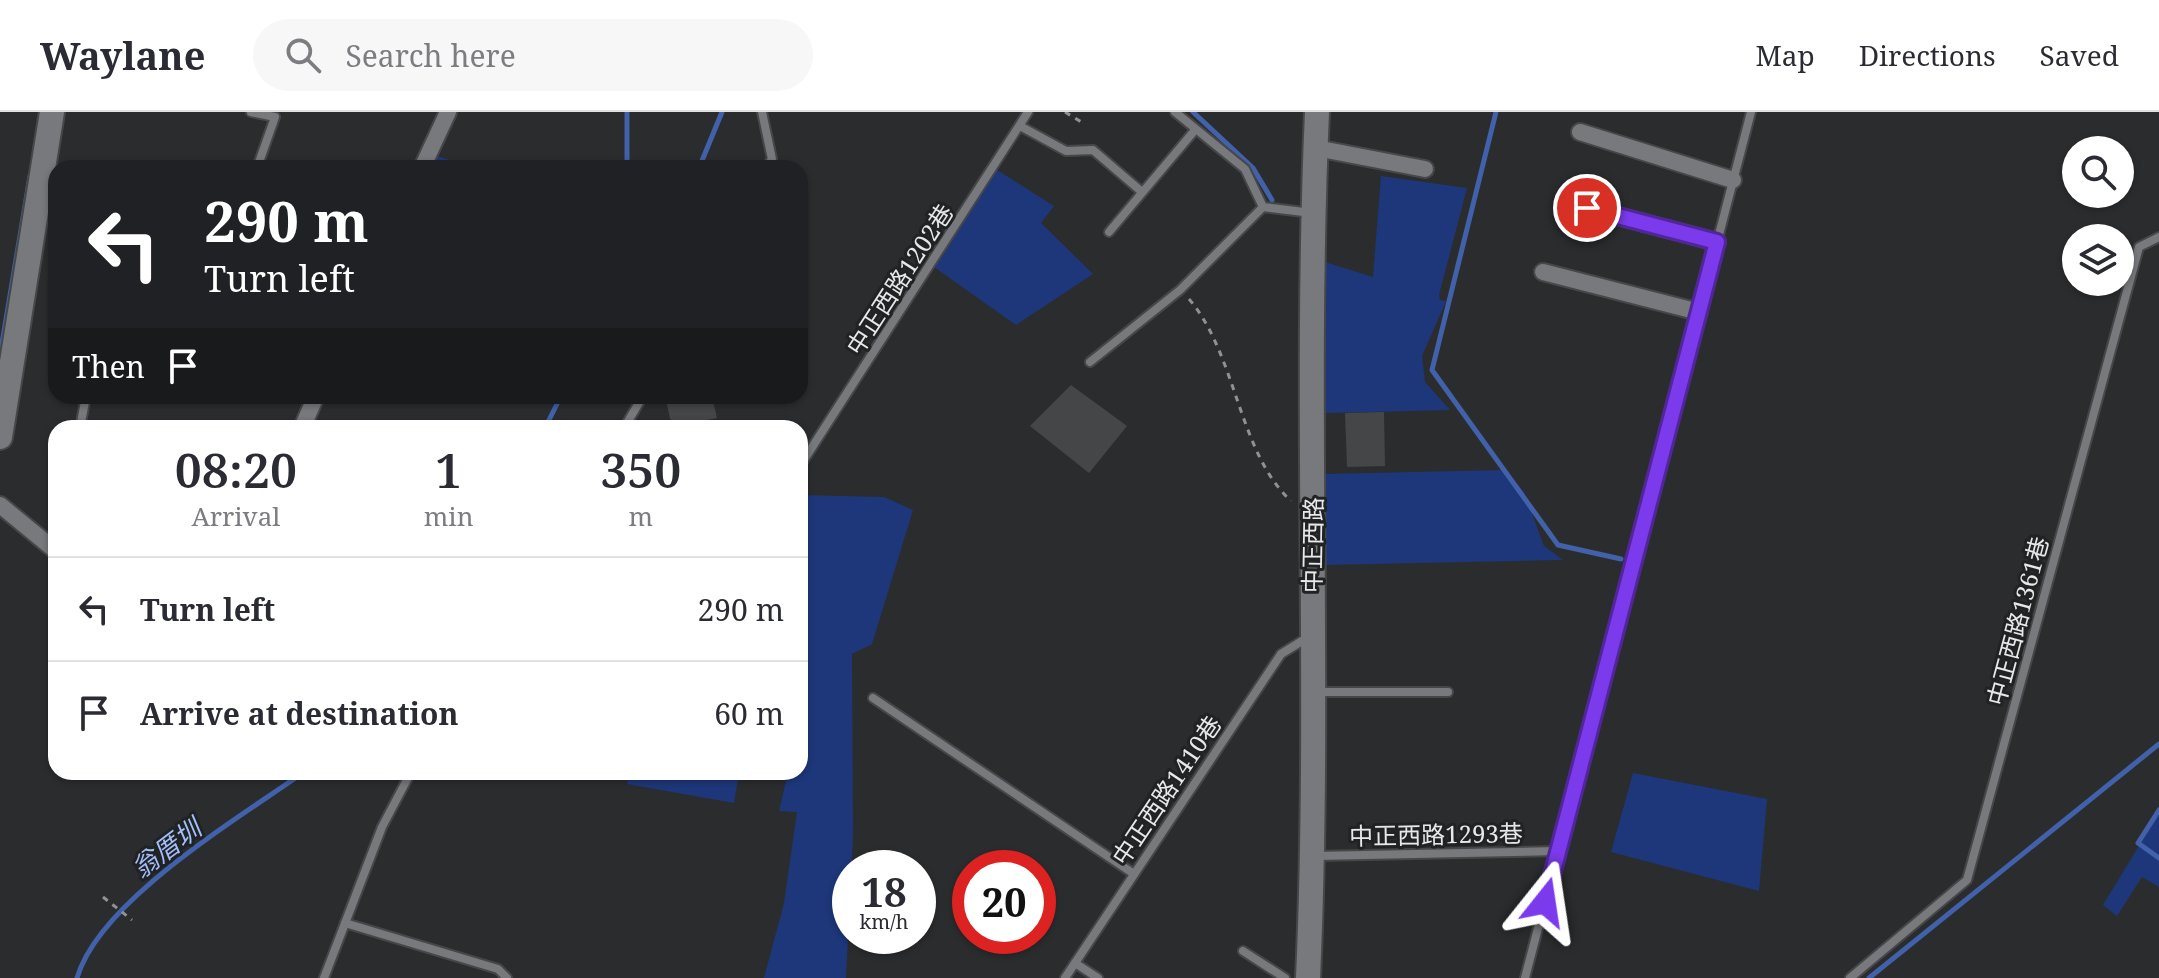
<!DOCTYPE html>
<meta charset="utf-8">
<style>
:root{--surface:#fff;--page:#f7f7f7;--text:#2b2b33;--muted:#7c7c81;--line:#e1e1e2}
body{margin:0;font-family:"Noto Serif","Noto Sans TC",serif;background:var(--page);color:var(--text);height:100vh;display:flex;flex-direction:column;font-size:30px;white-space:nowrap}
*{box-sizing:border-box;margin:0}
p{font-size:26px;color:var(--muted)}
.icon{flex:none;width:44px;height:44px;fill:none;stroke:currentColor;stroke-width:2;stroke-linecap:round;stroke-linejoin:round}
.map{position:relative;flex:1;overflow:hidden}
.side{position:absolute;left:48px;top:308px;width:760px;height:360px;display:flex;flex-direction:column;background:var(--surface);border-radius:24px;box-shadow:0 2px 6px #0004}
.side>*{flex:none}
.guide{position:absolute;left:48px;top:48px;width:760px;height:244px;border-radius:24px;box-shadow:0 2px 6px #0004;background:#202124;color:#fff;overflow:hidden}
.buttons{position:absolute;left:2062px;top:24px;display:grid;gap:16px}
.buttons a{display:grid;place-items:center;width:72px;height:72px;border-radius:50%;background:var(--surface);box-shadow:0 2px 6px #0004;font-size:40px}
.speed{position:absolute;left:832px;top:738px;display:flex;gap:16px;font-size:40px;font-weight:700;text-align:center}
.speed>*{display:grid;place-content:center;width:104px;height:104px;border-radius:50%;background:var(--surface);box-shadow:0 2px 6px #0004;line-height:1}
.speed small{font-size:20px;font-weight:400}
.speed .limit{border:12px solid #d22;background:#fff;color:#111}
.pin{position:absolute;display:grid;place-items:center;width:68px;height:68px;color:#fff;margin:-34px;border:4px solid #fff;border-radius:50%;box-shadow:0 2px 8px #0007}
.me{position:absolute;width:88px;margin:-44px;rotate:15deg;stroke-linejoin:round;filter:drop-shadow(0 0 6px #0008)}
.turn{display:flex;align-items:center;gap:28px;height:168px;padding:0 24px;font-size:36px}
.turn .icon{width:104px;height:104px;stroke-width:2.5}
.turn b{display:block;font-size:56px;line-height:68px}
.then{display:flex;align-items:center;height:76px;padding:0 24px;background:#0003;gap:16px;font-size:30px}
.eta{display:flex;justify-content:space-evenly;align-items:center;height:136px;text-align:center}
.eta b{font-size:48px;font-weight:600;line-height:56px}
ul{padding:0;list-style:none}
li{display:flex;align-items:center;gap:24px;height:104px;padding:0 24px;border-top:2px solid var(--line)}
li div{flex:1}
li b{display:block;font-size:30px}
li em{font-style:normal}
header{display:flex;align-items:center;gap:48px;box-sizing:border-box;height:112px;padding:0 40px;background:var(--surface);border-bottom:2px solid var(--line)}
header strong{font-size:38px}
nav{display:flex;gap:44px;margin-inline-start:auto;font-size:28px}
.search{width:560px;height:72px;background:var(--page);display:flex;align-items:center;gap:20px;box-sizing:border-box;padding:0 28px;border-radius:44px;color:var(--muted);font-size:30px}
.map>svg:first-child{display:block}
.green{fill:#1d377a}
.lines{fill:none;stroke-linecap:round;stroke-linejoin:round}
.stream{stroke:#4161ab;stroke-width:5}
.building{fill:#454648}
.lane-casing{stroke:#474749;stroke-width:12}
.street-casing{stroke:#474749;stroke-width:20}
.secondary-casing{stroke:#474749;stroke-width:28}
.path{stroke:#909193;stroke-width:3;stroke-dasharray:6 6;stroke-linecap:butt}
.lane{stroke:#78797c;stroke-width:8}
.street{stroke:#78797c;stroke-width:16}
.secondary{stroke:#78797c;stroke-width:24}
.route-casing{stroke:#51269a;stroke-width:20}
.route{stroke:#7c3aed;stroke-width:14}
.labels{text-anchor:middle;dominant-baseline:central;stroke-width:6;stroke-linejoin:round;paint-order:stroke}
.street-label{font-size:24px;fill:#e7e8e9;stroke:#212224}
.water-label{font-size:26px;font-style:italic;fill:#a2bffc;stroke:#212224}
</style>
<header>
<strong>Waylane</strong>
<div class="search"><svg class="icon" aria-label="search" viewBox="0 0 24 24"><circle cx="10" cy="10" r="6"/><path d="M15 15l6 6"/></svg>Search here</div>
<nav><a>Map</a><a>Directions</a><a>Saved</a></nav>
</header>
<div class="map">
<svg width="2159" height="866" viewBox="0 0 2159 866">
<rect width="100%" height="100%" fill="#2b2c2e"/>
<g class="green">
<path d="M 434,43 L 475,56 L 427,56 Z"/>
<path d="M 994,56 L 1054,94 L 1041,111 L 1093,162 L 1016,213 L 934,155 Z"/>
<path d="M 1381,64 L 1467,76 L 1439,183 L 1440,188 L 1446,189 L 1422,244 L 1425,270 L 1450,298 L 1325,301 L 1325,150 L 1373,165 Z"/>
<path d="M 1504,358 L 1524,380 L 1544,434 L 1563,448 L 1325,453 L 1325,362 Z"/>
<path d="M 800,383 L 884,385 L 913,398 L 872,532 L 852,542 L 853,724 L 846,866 L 764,866 L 784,791 L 797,700 L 779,699 L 788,660 L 800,660 Z"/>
<path d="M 629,660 L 739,660 L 734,691 L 627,672 Z"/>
<path d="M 1633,661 L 1767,687 L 1759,779 L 1611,740 Z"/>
<path d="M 2159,701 L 2159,775 L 2142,765 L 2117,804 L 2103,793 Z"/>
</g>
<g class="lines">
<g class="stream">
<path d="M 1193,0 L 1253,56 L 1272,88"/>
<path d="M 1496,0 L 1432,258 L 1558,433 L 1621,447"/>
<path d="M 627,56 L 627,0"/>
<path d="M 699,56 L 722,0"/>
<path d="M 0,243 L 30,64"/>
<path d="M 545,316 L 561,284"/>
<path d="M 2159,698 L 2138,731 L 2159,746"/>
<path d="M 77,866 C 99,789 239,706 304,660"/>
<path d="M 1869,866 L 2159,632"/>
</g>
</g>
<g class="building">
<path d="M 1071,273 L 1127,314 L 1089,361 L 1030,314 Z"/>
<path d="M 665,284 L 712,284 L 717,306 L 672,315 Z"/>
<path d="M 1384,300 L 1385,354 L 1347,355 L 1345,301 Z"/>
</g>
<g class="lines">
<defs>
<g id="lane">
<path d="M 251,0 L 275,5 L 257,56"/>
<path d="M 762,0 L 772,47 L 766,56"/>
<path d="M 1175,0 L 1245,57 L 1263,95 L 1312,101"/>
<path d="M 1020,14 L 1066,39 L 1093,38 L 1142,80"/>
<path d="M 1109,120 L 1195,18"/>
<path d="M 1090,250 L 1180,178 L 1263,95"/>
<path d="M 80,316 L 86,284"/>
<path d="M 624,316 L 643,284"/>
<path d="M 800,354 L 1028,0"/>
<path d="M 1317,580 L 1448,580"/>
<path d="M 873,586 L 1134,762"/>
<path d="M 1315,744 L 1558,739"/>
<path d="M 345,811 L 498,857 L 507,866"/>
<path d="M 1243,839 L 1285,866"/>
<path d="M 1075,851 L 1098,866"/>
<path d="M 324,866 L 382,715 L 411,660"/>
<path d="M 1065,866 L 1281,542 L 1310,524"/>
<path d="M 1525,866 L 1751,0"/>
<path d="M 1850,866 L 1967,768 L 2139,135 L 2159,125"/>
</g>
<g id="street">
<path d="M 1580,20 L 1733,68"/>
<path d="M 1316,36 L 1425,57"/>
<path d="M 422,56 L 448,0"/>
<path d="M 1587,96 L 1717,130"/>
<path d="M 1543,160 L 1699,200"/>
<path d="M 302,316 L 316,284"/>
<path d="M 0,393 L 56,439"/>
</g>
<g id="secondary">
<path d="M 0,325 L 52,0"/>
<path d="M 1308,866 C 1321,578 1304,288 1317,0"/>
</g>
</defs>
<use href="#lane" class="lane-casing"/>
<use href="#street" class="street-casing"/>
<use href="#secondary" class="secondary-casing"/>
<g class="path">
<path d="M 1065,0 L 1083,11"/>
<path d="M 1189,187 C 1237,243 1238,340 1291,389"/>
<path d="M 103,785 L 132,808"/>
</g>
<use href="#lane" class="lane"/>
<use href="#street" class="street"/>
<use href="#secondary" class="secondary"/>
</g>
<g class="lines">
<defs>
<path id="route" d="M 1545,790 L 1717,130 L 1587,96"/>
</defs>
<use href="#route" class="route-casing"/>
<use href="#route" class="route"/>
</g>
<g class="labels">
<g class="street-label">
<text transform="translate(899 167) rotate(-57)">中正西路1202巷</text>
<text transform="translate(1312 433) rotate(-89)">中正西路</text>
<text transform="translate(2017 509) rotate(-75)">中正西路1361巷</text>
<text transform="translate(1166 678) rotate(-56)">中正西路1410巷</text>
<text transform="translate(1436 722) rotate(-1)">中正西路1293巷</text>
</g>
<g class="water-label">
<text transform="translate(166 736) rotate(-37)">翁厝圳</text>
</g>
</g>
</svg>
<div class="buttons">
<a><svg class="icon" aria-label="search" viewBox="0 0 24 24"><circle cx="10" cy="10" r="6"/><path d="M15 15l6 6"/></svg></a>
<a><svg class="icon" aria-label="layers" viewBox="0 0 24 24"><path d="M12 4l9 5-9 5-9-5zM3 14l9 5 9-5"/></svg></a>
</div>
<div class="speed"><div>18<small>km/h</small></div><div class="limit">20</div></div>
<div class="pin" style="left:1587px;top:96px;background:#d93025"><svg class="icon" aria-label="arrive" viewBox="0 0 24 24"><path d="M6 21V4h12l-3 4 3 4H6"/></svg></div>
<svg class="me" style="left:1545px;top:790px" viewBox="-20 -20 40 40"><path d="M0-17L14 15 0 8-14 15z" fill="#7c3aed" stroke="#fff" stroke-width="4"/></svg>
<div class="guide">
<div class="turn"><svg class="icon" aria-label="left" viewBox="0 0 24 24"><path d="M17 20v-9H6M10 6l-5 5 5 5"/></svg><div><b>290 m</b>Turn left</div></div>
<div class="then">Then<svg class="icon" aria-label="arrive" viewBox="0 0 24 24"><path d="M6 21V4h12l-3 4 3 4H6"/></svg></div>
</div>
<section class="side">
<div class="eta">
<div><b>08:20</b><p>Arrival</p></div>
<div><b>1</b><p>min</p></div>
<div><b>350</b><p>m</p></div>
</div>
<ul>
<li><svg class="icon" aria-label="left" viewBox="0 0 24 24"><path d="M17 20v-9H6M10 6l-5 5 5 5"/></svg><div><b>Turn left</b></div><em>290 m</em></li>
<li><svg class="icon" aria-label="arrive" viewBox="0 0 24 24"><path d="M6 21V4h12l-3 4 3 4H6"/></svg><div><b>Arrive at destination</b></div><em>60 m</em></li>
</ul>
</section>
</div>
